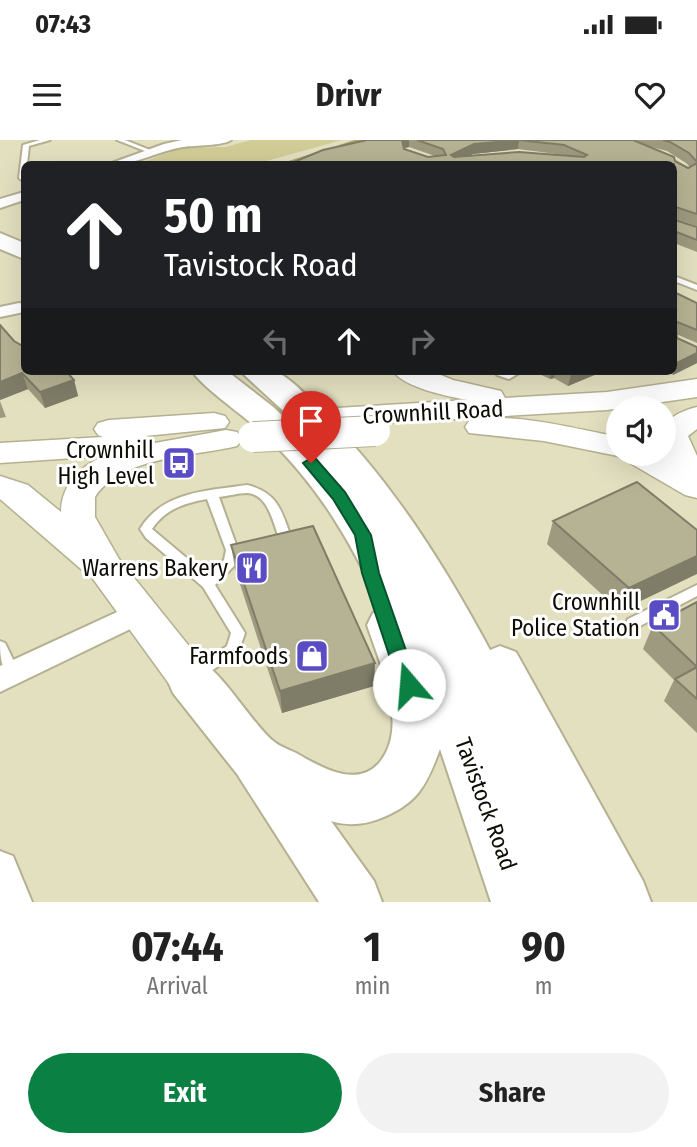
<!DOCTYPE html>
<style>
:root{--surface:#fff;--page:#f2f2f2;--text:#222;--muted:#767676;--accent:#0b8043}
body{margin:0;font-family:"Fira Sans Condensed",sans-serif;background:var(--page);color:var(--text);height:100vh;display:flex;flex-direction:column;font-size:26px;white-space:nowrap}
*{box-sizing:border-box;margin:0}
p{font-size:23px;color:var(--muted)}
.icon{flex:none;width:38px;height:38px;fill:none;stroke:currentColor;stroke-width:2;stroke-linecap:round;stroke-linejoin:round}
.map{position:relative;height:762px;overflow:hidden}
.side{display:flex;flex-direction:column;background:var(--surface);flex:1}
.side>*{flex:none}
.banner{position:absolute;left:21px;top:21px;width:656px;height:214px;border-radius:10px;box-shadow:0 7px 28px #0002;background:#202124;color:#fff;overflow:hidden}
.controls{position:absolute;left:606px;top:256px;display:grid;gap:14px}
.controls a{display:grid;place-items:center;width:70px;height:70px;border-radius:50%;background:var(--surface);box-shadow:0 7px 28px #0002;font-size:35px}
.pin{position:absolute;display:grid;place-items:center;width:60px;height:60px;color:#fff;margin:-72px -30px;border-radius:50% 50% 50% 0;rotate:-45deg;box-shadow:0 0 7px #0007}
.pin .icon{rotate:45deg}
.me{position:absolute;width:77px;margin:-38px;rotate:342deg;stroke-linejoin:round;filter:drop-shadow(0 0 5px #0008)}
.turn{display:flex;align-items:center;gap:24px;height:147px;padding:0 28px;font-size:32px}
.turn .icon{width:91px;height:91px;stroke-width:2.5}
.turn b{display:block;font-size:49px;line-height:60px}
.lanes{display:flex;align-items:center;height:66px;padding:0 28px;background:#0003;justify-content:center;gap:35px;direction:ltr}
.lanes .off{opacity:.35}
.eta{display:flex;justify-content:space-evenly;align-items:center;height:119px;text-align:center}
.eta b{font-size:42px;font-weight:700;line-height:49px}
.primary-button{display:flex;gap:14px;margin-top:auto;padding:14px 28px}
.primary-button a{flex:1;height:80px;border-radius:42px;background:var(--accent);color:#fff;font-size:28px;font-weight:700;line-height:80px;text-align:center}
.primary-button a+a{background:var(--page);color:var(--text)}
.status{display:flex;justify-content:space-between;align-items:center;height:49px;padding:0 35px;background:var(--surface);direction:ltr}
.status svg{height:19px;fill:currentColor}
header{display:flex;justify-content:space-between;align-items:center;height:91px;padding:0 28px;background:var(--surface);font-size:32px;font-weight:700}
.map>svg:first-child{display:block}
.green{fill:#d2cc97}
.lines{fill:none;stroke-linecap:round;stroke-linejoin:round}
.stream{stroke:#aca464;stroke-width:3.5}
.service-casing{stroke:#b4b091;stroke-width:4}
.minor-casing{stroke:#b4b091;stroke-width:4}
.secondary-casing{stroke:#b4b091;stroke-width:3}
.trunk-casing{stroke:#b4b091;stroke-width:4}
.service{fill:#fff;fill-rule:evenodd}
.minor{fill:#fff;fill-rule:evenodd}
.secondary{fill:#fff;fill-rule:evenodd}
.trunk{fill:#fff;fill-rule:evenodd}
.secondary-bridge-casing{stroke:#b4b091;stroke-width:32;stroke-linecap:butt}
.secondary-bridge{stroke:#fff;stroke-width:30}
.wall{fill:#9d9a7f;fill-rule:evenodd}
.shaded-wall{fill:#7f7d68}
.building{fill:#b6b394;stroke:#7f7d68;stroke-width:2}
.route{fill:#0b8043;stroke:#07532c;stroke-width:2}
.labels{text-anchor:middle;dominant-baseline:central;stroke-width:6;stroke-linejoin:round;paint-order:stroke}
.street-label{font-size:23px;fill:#0e0d04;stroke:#fff}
.poi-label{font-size:23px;fill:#0e0d04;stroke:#fff;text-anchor:end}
</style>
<div class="status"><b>07:43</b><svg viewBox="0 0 49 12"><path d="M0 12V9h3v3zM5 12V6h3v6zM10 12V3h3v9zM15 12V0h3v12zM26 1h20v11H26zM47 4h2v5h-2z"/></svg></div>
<header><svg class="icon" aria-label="menu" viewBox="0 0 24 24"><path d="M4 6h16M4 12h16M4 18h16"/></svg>Drivr<svg class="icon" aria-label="heart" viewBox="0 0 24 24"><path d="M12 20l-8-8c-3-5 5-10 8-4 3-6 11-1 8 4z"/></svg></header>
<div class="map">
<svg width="697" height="762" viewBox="0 0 697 762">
<rect width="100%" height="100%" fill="#e3e0c0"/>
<path class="green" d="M 251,0 L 342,0 L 256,24 L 138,24 L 181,8 L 226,7 Z"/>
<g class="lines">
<g class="stream">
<path d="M 339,7 L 360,0"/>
<path d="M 285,24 L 317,14"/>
</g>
<defs>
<g id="service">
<path d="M 40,0 L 50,0 L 29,6 L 27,24 L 24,24 L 24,42 L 19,38 L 23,5 Z"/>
<path d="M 117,0 L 125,0 L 155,12 L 150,13 Z"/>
<path d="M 674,136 L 697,145 L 697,150 L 674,141 Z"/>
<path d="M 247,345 C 280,353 282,374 293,402 L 287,410 L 279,410 L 277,407 L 280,401 C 274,386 269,354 247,353 C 238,353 228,356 219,357 L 238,410 L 235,425 L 215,445 L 245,493 L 238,513 L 196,541 L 191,539 L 189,535 L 191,531 L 227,506 L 231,493 L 203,447 L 146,398 L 140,389 C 163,351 207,351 247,345 ZM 207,359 L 226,410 L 224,420 L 208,436 L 152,389 C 165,369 185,363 207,359 Z"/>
<path d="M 697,445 L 697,456 L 638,487 L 633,488 L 628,487 L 626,483 L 628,479 Z"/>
<path d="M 0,501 L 5,503 L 7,507 L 20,534 L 18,538 L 13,540 L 8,538 C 1,525 0,516 0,501 Z"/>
</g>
<g id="minor">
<path d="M 182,0 L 231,0 C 223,6 195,5 183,7 C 158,11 134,26 109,24 L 164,4 Z"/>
<path d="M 24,52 L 24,60 L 0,68 L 0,59 Z"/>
<path d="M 19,163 L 24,164 L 24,172 L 0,177 L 0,167 Z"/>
<path d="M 494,231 L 517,231 L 519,233 L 509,239 L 497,235 Z"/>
<path d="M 141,461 L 151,465 L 155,472 L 151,479 L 0,552 L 0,526 Z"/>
<path d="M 0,711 L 13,716 L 32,762 L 0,762 Z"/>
</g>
<g id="secondary">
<path d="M 393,231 L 431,231 L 453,240 L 501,251 L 505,258 L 607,252 L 697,239 L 697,257 L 607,270 L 337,286 L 326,283 L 322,277 L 326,271 L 337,268 L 467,260 C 447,256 405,248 393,231 Z"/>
<path d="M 697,267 L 697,289 L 688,296 L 697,316 L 697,358 L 685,355 L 618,316 L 544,301 L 469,293 L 465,287 L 469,281 C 509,271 577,289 618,297 L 618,313 L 657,313 L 664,317 C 660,286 666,275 697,267 Z"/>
<path d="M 214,273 L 225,276 L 229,282 L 225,288 L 145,296 L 151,297 L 155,303 L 226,290 L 237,292 L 242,299 L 237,306 C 192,317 122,316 95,357 L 95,377 L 119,419 L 205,526 L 211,539 L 205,552 L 190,557 L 175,552 L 88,432 L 81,429 L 0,359 L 0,336 L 28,345 L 61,372 C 61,346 80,326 104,316 L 0,323 L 0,303 L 103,297 L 98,295 L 94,289 L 98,283 L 109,280 Z"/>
</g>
<g id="trunk">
<path d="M 0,93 L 24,103 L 24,119 L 0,109 Z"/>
<path d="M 192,231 L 227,231 L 272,266 L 322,312 L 290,277 L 240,231 C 250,231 268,228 277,232 C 293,240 309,258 321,271 C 391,340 443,423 490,510 L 500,506 L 516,512 L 643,741 L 651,762 L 491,762 L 440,609 C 426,647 417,664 379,679 C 363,685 347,686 331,681 L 374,741 L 382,762 L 319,762 L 237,634 L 173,553 L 167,539 L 173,525 C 185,521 192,519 204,524 C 222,533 253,584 272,600 C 278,606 288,609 296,613 C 319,626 356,649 379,623 C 410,586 380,525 367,485 L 373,473 L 382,470 C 353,405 320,348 268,298 C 248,278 206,251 192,231 Z"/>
</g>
</defs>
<use href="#service" class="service-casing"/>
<use href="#minor" class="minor-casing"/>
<use href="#secondary" class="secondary-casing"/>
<use href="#trunk" class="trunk-casing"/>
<use href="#service" class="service"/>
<use href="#minor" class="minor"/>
<use href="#secondary" class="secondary"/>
<use href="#trunk" class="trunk"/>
<defs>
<path id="secondary-bridge" d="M 253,297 L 375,291"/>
</defs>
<use href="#secondary-bridge" class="secondary-bridge-casing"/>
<use href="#secondary-bridge" class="secondary-bridge"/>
</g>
<g class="wall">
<path d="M 367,0 L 697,0 L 697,86 L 675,79 L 675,80 L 697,87 L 697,112 L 674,103 L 674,24 L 289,24 ZM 648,6 L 667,11 L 686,23 L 690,27 L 688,28 ZM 409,7 L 435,16 L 428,17 L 404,9 ZM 518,9 L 564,15 L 468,16 L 473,14 Z"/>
<path d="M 674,152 L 697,163 L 697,203 L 676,194 L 677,198 L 697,213 L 697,223 L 673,235 L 666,231 L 674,231 Z"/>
<path d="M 14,201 L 74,240 L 78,256 L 45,268 L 28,249 L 0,260 Z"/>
<path d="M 533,231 L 604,231 L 568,246 L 554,238 L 550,239 Z"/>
<path d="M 0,261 L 6,277 L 0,278 Z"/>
<path d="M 553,381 L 697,390 L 620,471 L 547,404 Z"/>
<path d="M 231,405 L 374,546 L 282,573 L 235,429 Z"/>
<path d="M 697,462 L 697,593 L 664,561 L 674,540 L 643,509 L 653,485 Z"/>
</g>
<g class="shaded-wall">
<path d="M 402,0 L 409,0 L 409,7 L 402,8 Z"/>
<path d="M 519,0 L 518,9 L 473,14 L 450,24 L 451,15 L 474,4 Z"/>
<path d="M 697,213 L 697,223 L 673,235 L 677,223 Z"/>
<path d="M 551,231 L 555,231 L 554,238 L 550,239 Z"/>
<path d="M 580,231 L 604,231 L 568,246 L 571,235 Z"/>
<path d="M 22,233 L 28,249 L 0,260 L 0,242 Z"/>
<path d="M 74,240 L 78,256 L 45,268 L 40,252 Z"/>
<path d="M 697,416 L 697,434 L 620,471 L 629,448 Z"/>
<path d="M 375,523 L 374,546 L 282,573 L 280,551 Z"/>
</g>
<g class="building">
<path d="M 367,0 L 402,0 L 404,9 L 428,17 L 446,15 L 443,9 L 417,0 L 519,0 L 474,4 L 451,15 L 454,17 L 519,12 L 584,17 L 587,15 L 564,5 L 519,0 L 633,0 L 674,17 L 675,21 L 688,28 L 697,23 L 697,74 L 676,67 L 675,80 L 697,87 L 697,100 L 674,91 L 674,24 L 289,24 L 323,10 Z"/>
<path d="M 663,0 L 697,0 L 697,22 L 689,13 L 670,2 Z"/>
<path d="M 674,152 L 697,163 L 697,190 L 675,181 L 677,198 L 697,207 L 697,213 L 677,223 L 674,222 Z"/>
<path d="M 0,185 L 14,201 L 21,205 L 24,204 L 24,231 L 66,231 L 74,240 L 40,252 L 22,233 L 0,242 Z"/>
<path d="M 564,231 L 580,231 L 571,235 Z"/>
<path d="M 637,342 L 697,390 L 697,416 L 629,448 L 553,381 Z"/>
<path d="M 313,386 L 375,523 L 280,551 L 231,405 Z"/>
<path d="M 697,462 L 697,559 L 675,539 L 697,527 L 653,485 Z"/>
</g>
<path class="route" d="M 311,318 L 316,319 L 345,352 L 371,395 L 379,433 L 418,545 L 416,551 L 409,553 L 402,551 L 399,545 L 362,433 L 355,395 L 333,359 L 303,323 Z"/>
<defs>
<symbol id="bus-square" viewBox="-11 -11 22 22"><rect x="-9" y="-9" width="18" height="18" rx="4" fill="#594cc4" stroke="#fff"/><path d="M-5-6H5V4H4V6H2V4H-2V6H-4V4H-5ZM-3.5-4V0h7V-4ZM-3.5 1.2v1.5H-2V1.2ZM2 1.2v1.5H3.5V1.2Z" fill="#fff"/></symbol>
<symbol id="restaurant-square" viewBox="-11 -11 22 22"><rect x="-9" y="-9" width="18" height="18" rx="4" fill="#594cc4" stroke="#fff"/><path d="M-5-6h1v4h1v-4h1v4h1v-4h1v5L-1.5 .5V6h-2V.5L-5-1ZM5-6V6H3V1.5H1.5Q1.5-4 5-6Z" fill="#fff"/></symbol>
<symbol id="civic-square" viewBox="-11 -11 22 22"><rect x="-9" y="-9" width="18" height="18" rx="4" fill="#594cc4" stroke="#fff"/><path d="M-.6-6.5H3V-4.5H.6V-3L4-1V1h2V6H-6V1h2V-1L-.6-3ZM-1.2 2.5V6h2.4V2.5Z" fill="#fff"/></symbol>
<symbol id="shop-square" viewBox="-11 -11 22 22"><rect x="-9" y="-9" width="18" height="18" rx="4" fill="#594cc4" stroke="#fff"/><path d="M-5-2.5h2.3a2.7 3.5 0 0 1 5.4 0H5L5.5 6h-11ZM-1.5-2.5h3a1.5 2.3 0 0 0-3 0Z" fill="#fff"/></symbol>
</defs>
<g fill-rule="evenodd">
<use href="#bus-square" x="160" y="304" width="38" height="38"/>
<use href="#restaurant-square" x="233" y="409" width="38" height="38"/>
<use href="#civic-square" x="645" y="456" width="38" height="38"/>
<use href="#shop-square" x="293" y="497" width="38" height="38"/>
</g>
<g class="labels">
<g class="street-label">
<text transform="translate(433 272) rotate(-3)">Crownhill Road</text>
<text transform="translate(486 664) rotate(70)">Tavistock Road</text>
</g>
<g class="poi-label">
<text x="154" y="310">Crownhill<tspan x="154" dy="26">High Level</tspan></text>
<text x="228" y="428">Warrens Bakery</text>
<text x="640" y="462">Crownhill<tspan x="640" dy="26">Police Station</tspan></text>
<text x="288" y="516">Farmfoods</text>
</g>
</g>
</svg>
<div class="controls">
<a><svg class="icon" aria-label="sound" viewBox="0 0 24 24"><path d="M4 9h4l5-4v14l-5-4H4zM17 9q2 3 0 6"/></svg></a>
</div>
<div class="pin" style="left:311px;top:323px;background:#d93025"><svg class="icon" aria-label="arrive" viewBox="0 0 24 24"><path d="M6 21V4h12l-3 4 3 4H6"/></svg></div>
<svg class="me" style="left:409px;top:545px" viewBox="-20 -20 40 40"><circle r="19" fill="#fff"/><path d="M0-13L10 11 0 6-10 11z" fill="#0b8043"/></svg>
<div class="banner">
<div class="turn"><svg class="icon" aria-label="ahead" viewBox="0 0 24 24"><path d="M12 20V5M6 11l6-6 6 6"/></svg><div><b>50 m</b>Tavistock Road</div></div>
<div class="lanes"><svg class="icon off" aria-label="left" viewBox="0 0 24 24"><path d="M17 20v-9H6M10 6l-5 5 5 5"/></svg><svg class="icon" aria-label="ahead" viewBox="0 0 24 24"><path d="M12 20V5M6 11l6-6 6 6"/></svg><svg class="icon off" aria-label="right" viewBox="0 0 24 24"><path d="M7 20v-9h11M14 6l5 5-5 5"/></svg></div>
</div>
</div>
<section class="side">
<div class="eta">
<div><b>07:44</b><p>Arrival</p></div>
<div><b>1</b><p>min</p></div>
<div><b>90</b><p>m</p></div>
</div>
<div class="primary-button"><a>Exit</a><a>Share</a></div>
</section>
